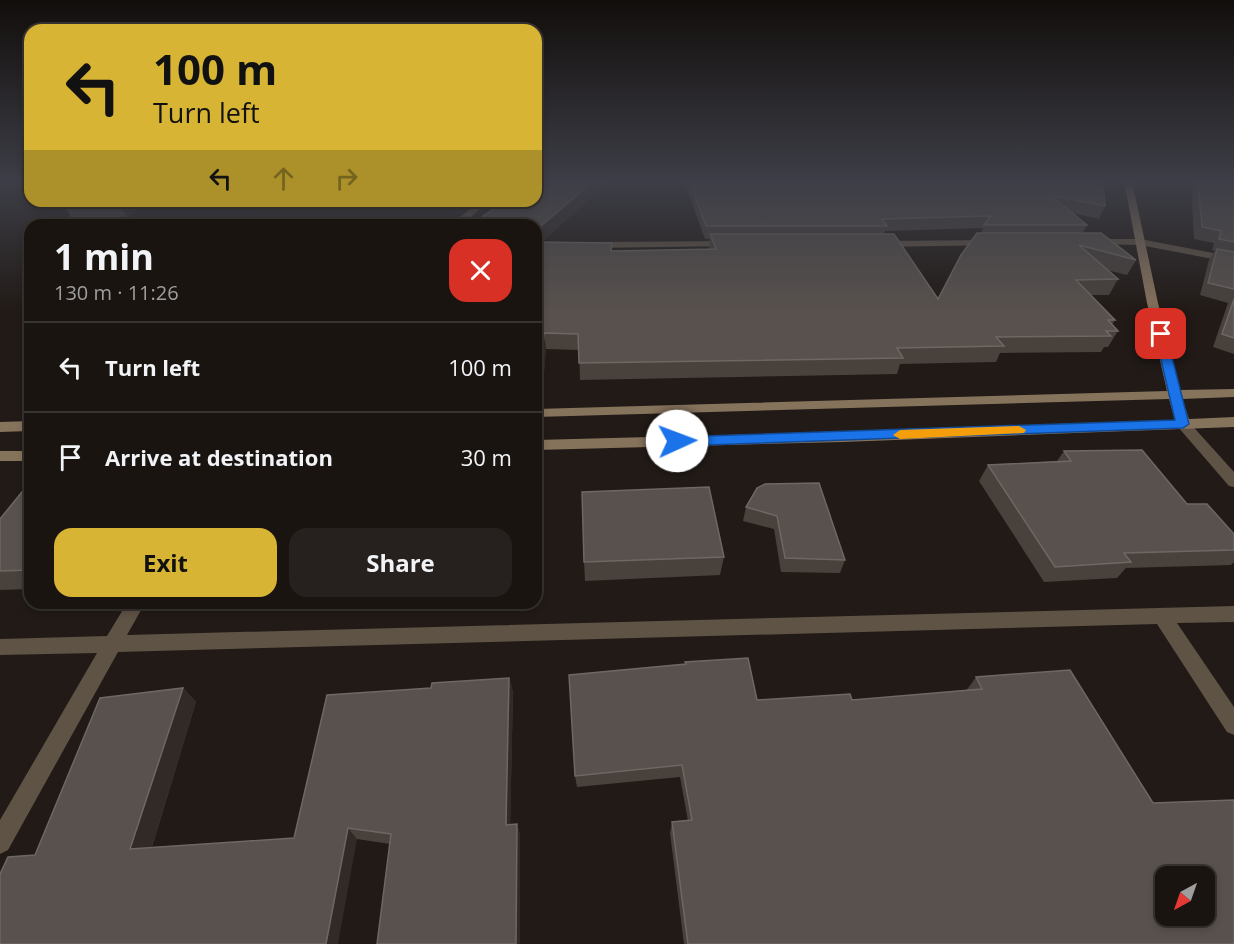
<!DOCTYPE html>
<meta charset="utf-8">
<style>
:root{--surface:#191410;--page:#26211e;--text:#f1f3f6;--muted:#9f9e9f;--line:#373330;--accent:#d8b434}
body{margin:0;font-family:"Open Sans",sans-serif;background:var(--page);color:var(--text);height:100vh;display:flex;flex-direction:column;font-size:22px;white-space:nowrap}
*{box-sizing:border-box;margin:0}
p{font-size:20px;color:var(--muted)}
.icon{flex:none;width:33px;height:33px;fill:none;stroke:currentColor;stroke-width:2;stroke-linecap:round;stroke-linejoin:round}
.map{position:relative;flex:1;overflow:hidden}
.sheet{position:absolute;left:24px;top:219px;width:518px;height:390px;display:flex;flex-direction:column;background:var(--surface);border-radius:18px;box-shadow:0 3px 9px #0003,0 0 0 2px var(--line)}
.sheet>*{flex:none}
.hud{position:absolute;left:24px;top:24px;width:518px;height:183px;border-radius:18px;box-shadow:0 3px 9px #0003,0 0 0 2px var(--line);background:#d8b434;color:#111;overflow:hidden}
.needle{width:39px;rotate:220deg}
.fabs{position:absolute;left:1155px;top:866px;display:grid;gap:12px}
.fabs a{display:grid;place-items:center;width:60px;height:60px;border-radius:12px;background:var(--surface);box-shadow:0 3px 9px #0003,0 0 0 2px var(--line);font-size:30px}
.pin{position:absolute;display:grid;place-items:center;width:51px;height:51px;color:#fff;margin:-26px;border-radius:12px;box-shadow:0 3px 9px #0006}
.me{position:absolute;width:66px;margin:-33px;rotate:88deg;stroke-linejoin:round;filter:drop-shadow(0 0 4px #0008)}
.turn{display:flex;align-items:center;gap:21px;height:126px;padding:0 30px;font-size:27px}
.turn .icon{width:78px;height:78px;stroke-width:2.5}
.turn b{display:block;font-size:42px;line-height:51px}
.lanes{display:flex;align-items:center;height:57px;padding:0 30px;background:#0003;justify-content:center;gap:30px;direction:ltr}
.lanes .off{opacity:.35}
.round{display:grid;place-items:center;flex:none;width:63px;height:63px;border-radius:18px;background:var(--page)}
.headline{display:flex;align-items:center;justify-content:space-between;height:102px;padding:0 30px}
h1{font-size:36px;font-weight:700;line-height:45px}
.button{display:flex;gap:12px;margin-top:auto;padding:12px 30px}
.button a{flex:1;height:69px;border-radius:18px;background:var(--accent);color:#111;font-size:24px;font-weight:700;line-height:69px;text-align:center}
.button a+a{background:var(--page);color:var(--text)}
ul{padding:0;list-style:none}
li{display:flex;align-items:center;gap:18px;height:90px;padding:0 30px;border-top:2px solid var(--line)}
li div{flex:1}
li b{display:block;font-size:22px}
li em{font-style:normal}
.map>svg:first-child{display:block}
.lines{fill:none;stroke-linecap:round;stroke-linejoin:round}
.street{fill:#5f5345;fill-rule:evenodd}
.secondary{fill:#86735c;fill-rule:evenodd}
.wall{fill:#48413c;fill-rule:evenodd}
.shaded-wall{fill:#312a26}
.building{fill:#58514d;stroke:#6e6763;stroke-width:1.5;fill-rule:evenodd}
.route{fill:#1a73e8;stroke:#114b97;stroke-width:1.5}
.slow{fill:#f59e0b}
</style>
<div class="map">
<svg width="1234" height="944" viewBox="0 0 1234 944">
<rect width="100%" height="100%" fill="#211a16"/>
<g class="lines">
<g class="street">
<path d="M 480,201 L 490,201 L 461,225 L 450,225 Z"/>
<path d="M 1095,239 L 1140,239 L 1234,257 L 1234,263 L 1140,245 L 1092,244 L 1092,240 Z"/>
<path d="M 990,240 L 994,241 L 994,245 L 882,247 L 877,244 L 882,241 Z"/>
<path d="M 729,241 L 734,244 L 733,246 L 591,248 L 586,245 L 591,242 Z"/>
<path d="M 1183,419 L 1188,421 L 1234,472 L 1234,487 L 1229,486 L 1178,427 L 1176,424 Z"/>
<path d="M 127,603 L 145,603 L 127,635 L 1234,606 L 1234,622 L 1177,623 L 1234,707 L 1234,735 L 1227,732 L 1157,624 L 118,652 L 8,850 L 0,854 L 0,820 L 97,653 L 0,655 L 0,639 L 107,636 Z"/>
</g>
<g class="secondary">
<path d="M 1124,181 L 1132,181 L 1158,303 L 1180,390 L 1234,389 L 1234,397 L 1182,399 L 1189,419 L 1234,417 L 1234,427 L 843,442 L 536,450 L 536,440 L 843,432 L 1175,420 L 1169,399 L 536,417 L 536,409 L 1167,391 L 1147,303 Z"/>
<path d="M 30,421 L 30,431 L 0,432 L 0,422 Z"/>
<rect x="0" y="451" width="30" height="10"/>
</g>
</g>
<g class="wall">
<path d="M 536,181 L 610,181 L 544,240 L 536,240 Z"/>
<path d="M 684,181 L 1103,181 L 1105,206 L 1099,219 L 1072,213 L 1087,225 L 1083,233 L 1136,260 L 1127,275 L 1107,270 L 1118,279 L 1109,295 L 1091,295 L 1115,320 L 1112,325 L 1118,331 L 1108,347 L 1104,347 L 1101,352 L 1000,353 L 996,362 L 900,364 L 897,374 L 580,380 L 579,350 L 546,349 L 543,383 L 536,384 L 536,242 L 612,251 L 709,249 L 710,239 L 705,239 ZM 983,228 L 981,233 L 938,299 L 884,234 L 885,231 Z"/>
<path d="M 1191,181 L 1234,181 L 1234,354 L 1213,347 L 1228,303 L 1200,295 L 1209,260 L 1215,251 L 1212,250 L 1214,243 L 1194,239 Z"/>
<path d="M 144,201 L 127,218 L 72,219 L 65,207 Z"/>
<path d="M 1064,451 L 1187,504 L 1234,534 L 1234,562 L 1231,565 L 1126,568 L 1117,578 L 1044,582 L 979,481 L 988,465 L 1057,461 Z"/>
<path d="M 30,482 L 30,589 L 0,590 L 0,519 Z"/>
<path d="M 757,488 L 845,560 L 840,573 L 781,572 L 774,529 L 743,521 L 746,507 Z"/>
<path d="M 724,557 L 720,575 L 585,581 L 584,562 Z"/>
<path d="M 685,662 L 757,700 L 852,700 L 966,691 L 976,677 L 1234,944 L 684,944 L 670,833 L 672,822 L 688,821 L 680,777 L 577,787 L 575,776 L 685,664 Z"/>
<path d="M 509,678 L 513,692 L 510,825 L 517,824 L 520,835 L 390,844 L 357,839 L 35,855 L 183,688 L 196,702 L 152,847 L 294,838 L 431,688 Z"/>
</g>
<g class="shaded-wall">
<path d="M 594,181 L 610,181 L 544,240 L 542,225 Z"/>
<path d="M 127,201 L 144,201 L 127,218 L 121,206 Z"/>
<path d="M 544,333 L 546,349 L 543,383 L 541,367 Z"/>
<path d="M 509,678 L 513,692 L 510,837 L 506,825 Z"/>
<path d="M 183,688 L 196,702 L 148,859 L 130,849 Z"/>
<path d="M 517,824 L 520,835 L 520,944 L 516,944 Z"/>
<path d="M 348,828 L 357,839 L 338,944 L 326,944 Z"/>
</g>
<g class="building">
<path d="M 536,181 L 594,181 L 542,225 L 471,225 L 504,201 L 536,201 Z"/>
<path d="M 689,181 L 1103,181 L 1105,206 L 1050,195 L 1087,225 L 984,225 L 991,216 L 882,219 L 887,226 L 706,226 Z"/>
<path d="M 1198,181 L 1234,181 L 1234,242 L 1219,239 L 1221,231 L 1202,227 Z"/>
<path d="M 73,201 L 127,201 L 121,206 L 65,207 Z"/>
<path d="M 977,233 L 1101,233 L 1136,260 L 1079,245 L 1118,279 L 1076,280 L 1115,320 L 1108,320 L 1118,331 L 1106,331 L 1111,336 L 996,337 L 1004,346 L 897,348 L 903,358 L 579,363 L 578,334 L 544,333 L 541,367 L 536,367 L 536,242 L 612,243 L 611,251 L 716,249 L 710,234 L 894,234 L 938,299 L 961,255 Z"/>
<path d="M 1217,249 L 1234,252 L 1234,289 L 1208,283 Z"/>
<path d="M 1234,299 L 1234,338 L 1222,334 Z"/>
<path d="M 1142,450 L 1187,504 L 1207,504 L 1234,534 L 1234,550 L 1124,553 L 1131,562 L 1055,567 L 988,465 L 1071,461 L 1064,451 Z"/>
<path d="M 30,482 L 30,570 L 0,571 L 0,519 Z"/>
<path d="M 819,483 L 845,560 L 785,558 L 777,516 L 746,507 L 757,488 L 765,484 Z"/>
<path d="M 709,487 L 724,557 L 584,562 L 582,492 Z"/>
<path d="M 748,658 L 757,700 L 850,694 L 852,700 L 982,689 L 976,677 L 1070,670 L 1153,803 L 1234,800 L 1234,944 L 688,944 L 672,822 L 692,820 L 682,765 L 575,776 L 569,675 L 686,664 L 685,662 ZM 1166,876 L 1204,876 L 1204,915 L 1166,915 Z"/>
<path d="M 509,678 L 506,825 L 517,824 L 516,944 L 377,944 L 391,834 L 348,828 L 326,944 L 0,944 L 0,874 L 8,857 L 35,855 L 100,698 L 183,688 L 130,849 L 294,838 L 327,695 L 431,688 L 432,683 Z"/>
</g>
<linearGradient id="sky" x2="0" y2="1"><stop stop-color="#120e0c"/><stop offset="0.58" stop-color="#3d3e47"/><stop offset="1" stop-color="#3d3e47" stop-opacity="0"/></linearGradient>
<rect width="1234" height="313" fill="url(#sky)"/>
<path class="route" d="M 1161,331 L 1166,334 L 1189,424 L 1183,428 L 677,446 L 671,441 L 677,437 L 1175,420 L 1155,334 Z"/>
<path class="slow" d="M 1019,426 L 1026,430 L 1024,433 L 900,439 L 893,435 L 900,430 Z"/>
</svg>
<div class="fabs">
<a><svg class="needle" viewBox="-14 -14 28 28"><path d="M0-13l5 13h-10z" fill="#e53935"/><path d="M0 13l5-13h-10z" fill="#9f9e9f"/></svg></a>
</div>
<div class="pin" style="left:1161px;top:334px;background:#d93025"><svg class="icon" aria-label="arrive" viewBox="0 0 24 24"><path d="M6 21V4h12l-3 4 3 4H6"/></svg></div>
<svg class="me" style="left:677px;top:441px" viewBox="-20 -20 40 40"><circle r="19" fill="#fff"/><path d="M0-13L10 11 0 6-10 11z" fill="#1a73e8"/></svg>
<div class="hud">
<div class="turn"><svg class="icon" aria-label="left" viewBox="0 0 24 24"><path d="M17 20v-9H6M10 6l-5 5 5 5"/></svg><div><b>100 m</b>Turn left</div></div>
<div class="lanes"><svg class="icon" aria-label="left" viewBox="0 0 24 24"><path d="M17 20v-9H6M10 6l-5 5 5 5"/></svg><svg class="icon off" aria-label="ahead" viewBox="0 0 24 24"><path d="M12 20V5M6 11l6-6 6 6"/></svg><svg class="icon off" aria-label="right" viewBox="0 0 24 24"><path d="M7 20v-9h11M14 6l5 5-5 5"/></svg></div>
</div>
<section class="sheet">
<div class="headline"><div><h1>1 min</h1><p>130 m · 11:26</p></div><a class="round" style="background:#d93025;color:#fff"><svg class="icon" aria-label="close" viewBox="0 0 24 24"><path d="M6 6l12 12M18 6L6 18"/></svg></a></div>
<ul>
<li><svg class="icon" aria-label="left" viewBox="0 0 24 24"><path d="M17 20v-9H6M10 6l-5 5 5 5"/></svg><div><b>Turn left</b></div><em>100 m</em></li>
<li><svg class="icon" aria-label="arrive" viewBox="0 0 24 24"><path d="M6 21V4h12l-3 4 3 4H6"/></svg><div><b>Arrive at destination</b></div><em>30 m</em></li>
</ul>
<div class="button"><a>Exit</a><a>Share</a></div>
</section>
</div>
